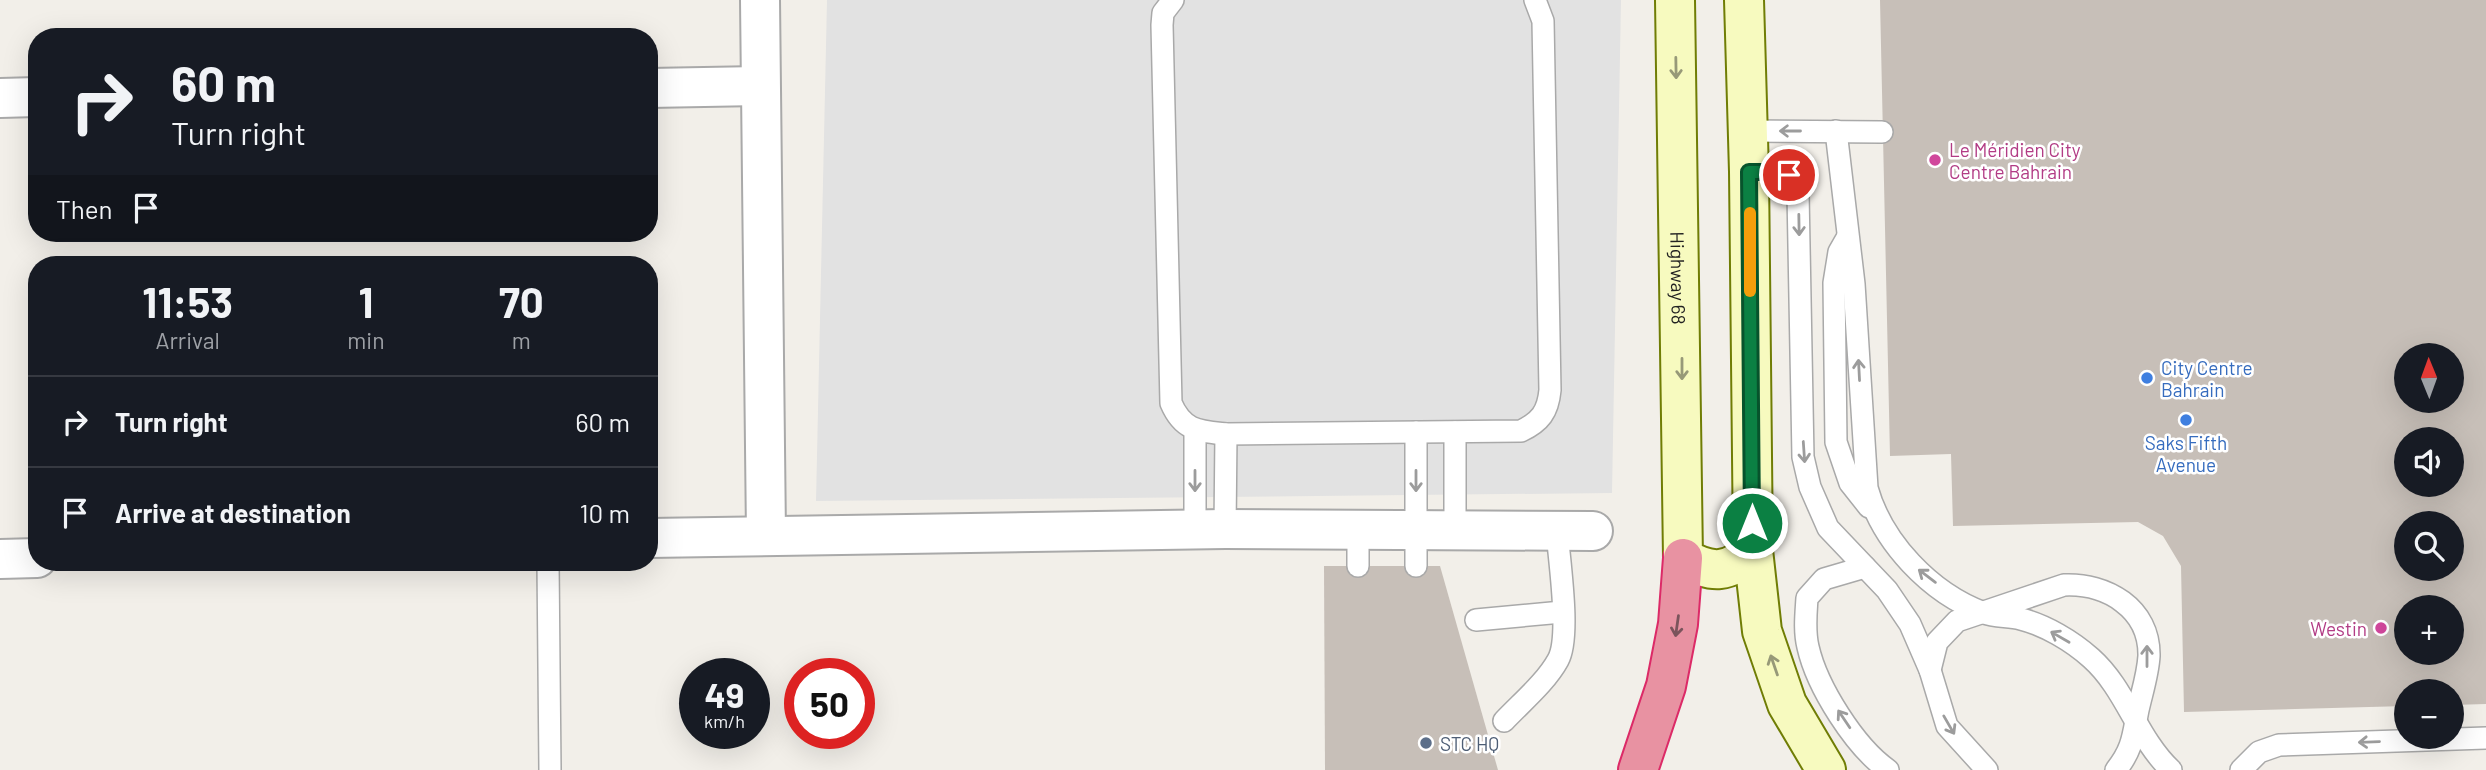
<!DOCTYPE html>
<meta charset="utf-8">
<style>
:root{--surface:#171b24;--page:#242831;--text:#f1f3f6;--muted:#9ea1a6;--line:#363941}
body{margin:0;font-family:Barlow,sans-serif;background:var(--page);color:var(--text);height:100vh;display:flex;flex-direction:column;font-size:26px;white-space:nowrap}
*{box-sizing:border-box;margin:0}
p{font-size:23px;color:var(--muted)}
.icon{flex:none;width:38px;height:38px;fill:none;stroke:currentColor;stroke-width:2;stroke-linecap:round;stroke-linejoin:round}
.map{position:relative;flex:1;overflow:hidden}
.details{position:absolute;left:28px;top:256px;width:630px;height:315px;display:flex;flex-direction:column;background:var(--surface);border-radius:28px;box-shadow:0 7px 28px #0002}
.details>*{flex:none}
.top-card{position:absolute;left:28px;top:28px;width:630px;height:214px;border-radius:28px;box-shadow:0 7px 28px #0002;background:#171b24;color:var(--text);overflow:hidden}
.needle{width:46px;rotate:359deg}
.fabs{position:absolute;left:2394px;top:343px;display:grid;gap:14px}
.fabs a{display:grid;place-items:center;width:70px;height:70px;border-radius:50%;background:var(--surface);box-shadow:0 7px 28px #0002;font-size:35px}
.speed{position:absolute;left:679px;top:658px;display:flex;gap:14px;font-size:35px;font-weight:700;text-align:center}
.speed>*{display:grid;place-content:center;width:91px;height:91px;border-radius:50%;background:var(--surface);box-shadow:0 7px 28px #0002;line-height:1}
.speed small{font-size:18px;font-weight:400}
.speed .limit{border:10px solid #d22;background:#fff;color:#111}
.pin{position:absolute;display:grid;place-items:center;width:60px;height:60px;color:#fff;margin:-30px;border:4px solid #fff;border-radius:50%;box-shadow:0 2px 7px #0007}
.me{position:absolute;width:77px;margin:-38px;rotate:0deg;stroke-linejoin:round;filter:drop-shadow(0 0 5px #0008)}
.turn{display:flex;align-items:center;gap:24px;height:147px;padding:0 28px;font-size:32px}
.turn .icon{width:91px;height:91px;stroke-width:2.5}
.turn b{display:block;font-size:49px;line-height:60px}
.then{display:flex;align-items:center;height:66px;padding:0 28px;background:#0003;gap:14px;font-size:26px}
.eta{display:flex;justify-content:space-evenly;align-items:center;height:119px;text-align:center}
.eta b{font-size:42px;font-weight:700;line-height:49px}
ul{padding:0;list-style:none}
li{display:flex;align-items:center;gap:21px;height:91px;padding:0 28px;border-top:2px solid var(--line)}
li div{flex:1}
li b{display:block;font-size:26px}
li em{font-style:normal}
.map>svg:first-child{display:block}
.parking{fill:#e2e2e2}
.building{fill:#c7bfb8;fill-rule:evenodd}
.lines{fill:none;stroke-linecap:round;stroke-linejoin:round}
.service-casing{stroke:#a9a9a9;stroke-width:24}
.minor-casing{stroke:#a9a9a9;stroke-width:42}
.secondary-casing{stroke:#707d05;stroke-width:42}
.motorway-casing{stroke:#dc2a67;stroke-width:42}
.service{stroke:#fff;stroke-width:21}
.minor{stroke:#fff;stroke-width:38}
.secondary{stroke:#f7fabf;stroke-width:38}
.motorway{stroke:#e892a2;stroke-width:38}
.oneway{stroke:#979978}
.oneway2{stroke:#9c9c9c}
.oneway3{stroke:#7b545c}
.route-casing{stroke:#07532c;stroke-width:18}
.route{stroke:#0b8043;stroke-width:12}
.slow{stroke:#f59e0b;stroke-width:12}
.hotel-dot{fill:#d1479c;stroke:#fff;stroke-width:2.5}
.shop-dot{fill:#3f7fe0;stroke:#fff;stroke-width:2.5}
.service-dot{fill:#5c6f8a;stroke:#fff;stroke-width:2.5}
.labels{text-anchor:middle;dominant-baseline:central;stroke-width:5;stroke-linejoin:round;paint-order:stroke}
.hotel-label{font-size:19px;fill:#b23c85;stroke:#fff;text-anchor:start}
.street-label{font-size:19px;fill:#222;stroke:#fff}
.shop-label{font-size:19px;fill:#366cbe;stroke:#fff;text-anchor:start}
.service-label{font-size:19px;fill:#4e5e75;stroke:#fff;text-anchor:start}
</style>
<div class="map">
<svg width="2486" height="770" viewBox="0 0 2486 770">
<rect width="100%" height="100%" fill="#f2efe9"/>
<path class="parking" d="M 827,0 L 1621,0 L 1612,493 L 816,501 Z"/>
<g class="building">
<path d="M 1880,0 L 2486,0 L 2486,704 L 2452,705 L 2452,691 L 2406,691 L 2406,706 L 2184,712 L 2181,566 L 2163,536 L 2138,522 L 1953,526 L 1951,454 L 1890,456 ZM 2406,355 L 2452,355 L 2452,401 L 2406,401 ZM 2406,439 L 2452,439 L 2452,485 L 2406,485 ZM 2406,523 L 2452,523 L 2452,569 L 2406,569 ZM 2406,607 L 2452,607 L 2452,653 L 2406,653 Z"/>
<path d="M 1324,566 L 1440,566 L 1498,770 L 1325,770 Z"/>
</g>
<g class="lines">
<defs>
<g id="service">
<path d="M 1173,0 L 1163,13 L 1162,25 L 1171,403 C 1183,431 1199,431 1226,434 L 1521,431 C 1540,422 1548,412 1550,390 L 1543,21 L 1535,0"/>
<path d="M 1747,131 L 1882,132"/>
<path d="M 1836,131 L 1854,284 L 1867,488 C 1882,542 1930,593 1984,613 C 1995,617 2009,616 2021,619 C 2045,625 2072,641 2091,658 C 2126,689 2137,738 2171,770"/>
<path d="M 1749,172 C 1770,172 1792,168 1798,193 L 1803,457 L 1810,487 L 1828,528 L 1887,590 L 1910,624 L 1930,670 L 1947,726 L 1987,770"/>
<path d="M 1847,238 L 1839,252 L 1834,283 L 1836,442 L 1850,483 L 1869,507"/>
<path d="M 1195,432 L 1195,530"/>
<path d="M 1416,432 L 1416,566"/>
<path d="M 1455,432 L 1455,531"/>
<path d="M 1225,529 L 1226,434"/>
<path d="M 1358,530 L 1358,566"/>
<path d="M 548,562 L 550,770"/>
<path d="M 1865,567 L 1824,579 L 1807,598 C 1806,614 1804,631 1808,647 C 1817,687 1855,747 1888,770"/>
<path d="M 1476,620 L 1562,612"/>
<path d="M 1930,670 L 1937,642 L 1957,621 L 2064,585 C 2106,583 2150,608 2149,656 C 2148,674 2142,692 2138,710 C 2133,735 2133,749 2116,770"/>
<path d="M 1504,721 C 1522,702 1546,682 1558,660 C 1571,637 1559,560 1557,531"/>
<path d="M 2241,770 L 2259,752 L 2279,745 L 2486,738"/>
</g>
<g id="minor">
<path d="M 760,0 L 766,535"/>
<path d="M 649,88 L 759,86"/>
<path d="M 0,98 L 37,97"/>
<path d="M 649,538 L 1225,529 L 1593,531"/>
<path d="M 0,559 L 37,558"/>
</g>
<g id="secondary">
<path id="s1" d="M 1675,0 L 1683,558 C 1712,574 1729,574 1753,550"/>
<path d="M 1744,0 L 1749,172 L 1753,550 L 1762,631 L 1787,704 L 1826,770"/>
</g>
<path id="motorway" d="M 1638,770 L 1666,686 L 1678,624 L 1683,558"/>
</defs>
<use href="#service" class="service-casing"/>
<use href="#minor" class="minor-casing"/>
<use href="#secondary" class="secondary-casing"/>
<use href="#motorway" class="motorway-casing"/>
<use href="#service" class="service"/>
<use href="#minor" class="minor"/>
<use href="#secondary" class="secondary"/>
<use href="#motorway" class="motorway"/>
</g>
<defs><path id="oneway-shaft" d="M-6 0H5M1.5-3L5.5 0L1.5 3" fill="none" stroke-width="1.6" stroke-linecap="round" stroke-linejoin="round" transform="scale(1.75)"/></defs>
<g class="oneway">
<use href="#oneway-shaft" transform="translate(1676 68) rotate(89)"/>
<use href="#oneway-shaft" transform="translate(1682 369) rotate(90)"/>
<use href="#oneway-shaft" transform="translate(1774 665) rotate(-109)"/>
</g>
<g class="oneway2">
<use href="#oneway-shaft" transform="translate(1790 131) rotate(180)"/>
<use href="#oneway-shaft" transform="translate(1799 225) rotate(89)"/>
<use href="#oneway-shaft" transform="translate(1859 370) rotate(-93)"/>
<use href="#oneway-shaft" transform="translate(1804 452) rotate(86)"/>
<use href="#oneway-shaft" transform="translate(1195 481) rotate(90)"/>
<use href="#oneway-shaft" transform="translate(1416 481) rotate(90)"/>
<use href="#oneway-shaft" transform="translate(1927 576) rotate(-143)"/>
<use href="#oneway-shaft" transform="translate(2060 637) rotate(-150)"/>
<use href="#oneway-shaft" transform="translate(2147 656) rotate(-90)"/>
<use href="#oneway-shaft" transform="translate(1844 719) rotate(-124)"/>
<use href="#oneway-shaft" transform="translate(1949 725) rotate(60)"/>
<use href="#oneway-shaft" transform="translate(2369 742) rotate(178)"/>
</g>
<use class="oneway3" href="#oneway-shaft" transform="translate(1677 626) rotate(98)"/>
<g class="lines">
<defs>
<path id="route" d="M 1752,523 L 1749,172 L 1779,172 L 1789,175"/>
</defs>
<use href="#route" class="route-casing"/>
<use href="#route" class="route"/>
<path class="slow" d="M 1750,213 L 1750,291"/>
</g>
<g class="hotel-dot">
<circle cx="1935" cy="160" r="7"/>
<circle cx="2381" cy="628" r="7"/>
</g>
<g class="shop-dot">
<circle cx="2147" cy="378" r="7"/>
<circle cx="2186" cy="420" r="7"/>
</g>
<circle class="service-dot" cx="1426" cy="743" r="7"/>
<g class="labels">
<g class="hotel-label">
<text x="1949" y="149">Le Méridien City<tspan x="1949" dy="22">Centre Bahrain</tspan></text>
<text x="2367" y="628" text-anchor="end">Westin</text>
</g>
<g class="street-label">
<text stroke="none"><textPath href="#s1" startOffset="278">Highway 68</textPath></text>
</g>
<g class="shop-label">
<text x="2161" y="367">City Centre<tspan x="2161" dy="22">Bahrain</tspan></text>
<text x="2186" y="442" text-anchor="middle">Saks Fifth<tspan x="2186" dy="22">Avenue</tspan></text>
</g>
<g class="service-label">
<text x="1440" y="743">STC HQ</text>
</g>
</g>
</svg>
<div class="fabs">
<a><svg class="needle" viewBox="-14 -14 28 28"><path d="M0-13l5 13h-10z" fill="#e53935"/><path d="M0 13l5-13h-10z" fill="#9ea1a6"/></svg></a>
<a><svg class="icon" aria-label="sound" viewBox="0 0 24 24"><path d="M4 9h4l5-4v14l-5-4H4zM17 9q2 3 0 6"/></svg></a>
<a><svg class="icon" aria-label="search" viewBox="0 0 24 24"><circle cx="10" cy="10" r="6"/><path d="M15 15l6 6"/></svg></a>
<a>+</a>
<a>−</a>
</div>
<div class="speed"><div>49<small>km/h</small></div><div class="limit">50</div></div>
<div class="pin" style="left:1789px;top:175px;background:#d93025"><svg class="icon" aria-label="arrive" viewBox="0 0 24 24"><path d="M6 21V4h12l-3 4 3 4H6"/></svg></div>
<svg class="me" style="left:1752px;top:523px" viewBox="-20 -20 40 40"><circle r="17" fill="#0b8043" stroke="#fff" stroke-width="3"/><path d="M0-11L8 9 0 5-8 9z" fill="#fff"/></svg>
<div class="top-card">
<div class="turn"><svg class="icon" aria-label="right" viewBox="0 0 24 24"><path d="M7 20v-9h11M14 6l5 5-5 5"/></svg><div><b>60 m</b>Turn right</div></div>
<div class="then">Then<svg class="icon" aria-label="arrive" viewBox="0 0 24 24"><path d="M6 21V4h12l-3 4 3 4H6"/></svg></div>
</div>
<section class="details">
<div class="eta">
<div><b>11:53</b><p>Arrival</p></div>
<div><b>1</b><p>min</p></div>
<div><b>70</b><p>m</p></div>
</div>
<ul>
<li><svg class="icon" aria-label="right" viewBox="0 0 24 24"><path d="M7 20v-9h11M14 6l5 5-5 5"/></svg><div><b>Turn right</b></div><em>60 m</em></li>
<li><svg class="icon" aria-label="arrive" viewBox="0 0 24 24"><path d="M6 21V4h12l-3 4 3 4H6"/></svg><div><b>Arrive at destination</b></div><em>10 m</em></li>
</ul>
</section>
</div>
